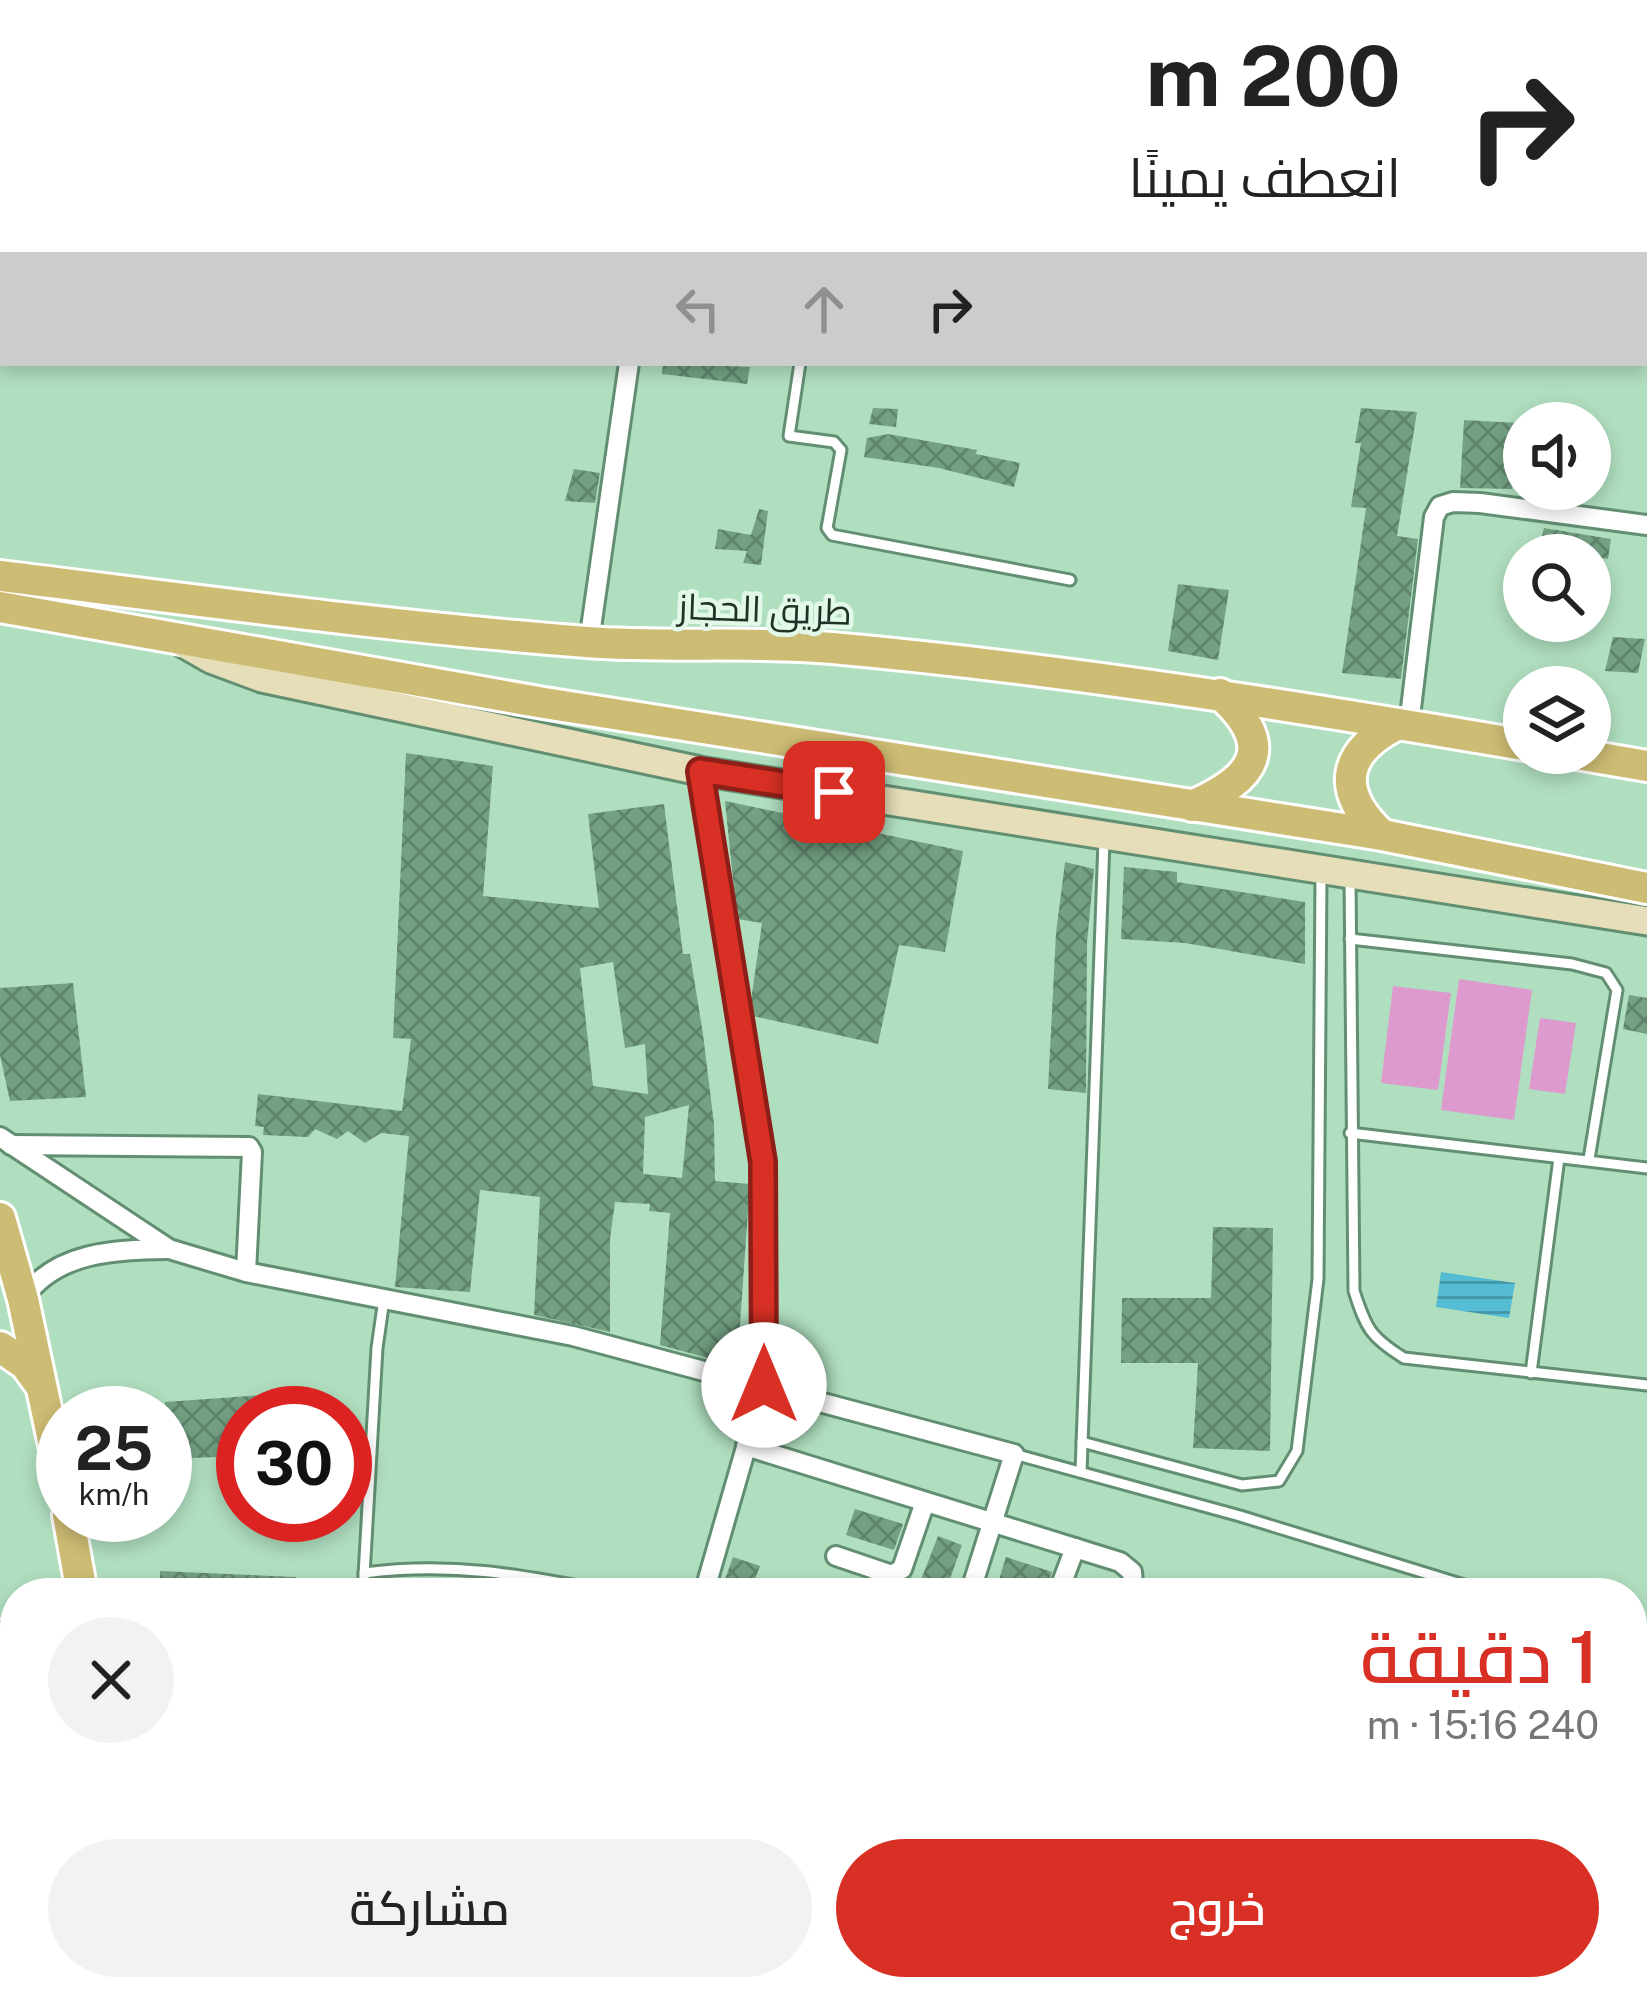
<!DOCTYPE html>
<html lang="ar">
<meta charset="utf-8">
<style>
:root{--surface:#fff;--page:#f2f2f2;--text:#222;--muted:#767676;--accent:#d93025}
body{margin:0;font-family:"Public Sans",Cairo,sans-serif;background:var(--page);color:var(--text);direction:rtl;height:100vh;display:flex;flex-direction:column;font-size:45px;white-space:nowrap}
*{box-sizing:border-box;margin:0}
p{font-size:39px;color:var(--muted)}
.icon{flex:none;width:66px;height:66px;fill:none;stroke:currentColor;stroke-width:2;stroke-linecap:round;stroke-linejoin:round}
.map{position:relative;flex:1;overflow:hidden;direction:ltr}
.details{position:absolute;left:0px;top:1578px;width:1647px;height:423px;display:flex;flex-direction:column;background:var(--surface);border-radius:48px 48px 0 0;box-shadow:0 6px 18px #0003;direction:rtl}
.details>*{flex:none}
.banner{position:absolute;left:0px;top:0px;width:1647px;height:366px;box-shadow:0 6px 18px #0003;direction:rtl;background:#fff;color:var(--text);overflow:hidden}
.buttons{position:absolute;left:1503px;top:402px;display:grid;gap:24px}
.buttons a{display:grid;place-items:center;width:108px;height:108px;border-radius:50%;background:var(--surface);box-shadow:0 6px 18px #0003;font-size:60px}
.speed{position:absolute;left:36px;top:1386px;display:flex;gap:24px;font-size:60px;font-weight:700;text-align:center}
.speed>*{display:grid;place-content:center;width:156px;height:156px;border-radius:50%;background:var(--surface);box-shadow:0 6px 18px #0003;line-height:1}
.speed small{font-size:30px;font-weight:400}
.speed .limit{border:18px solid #d22;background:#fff;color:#111}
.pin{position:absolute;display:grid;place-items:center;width:102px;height:102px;color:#fff;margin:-51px;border-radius:24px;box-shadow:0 6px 18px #0006}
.me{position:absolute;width:132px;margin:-66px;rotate:0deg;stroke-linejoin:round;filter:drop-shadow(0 0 9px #0008)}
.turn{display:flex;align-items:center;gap:42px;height:252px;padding:0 48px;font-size:54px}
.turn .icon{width:156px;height:156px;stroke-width:2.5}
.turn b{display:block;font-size:84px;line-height:102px}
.lanes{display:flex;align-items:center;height:114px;padding:0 48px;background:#0003;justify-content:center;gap:60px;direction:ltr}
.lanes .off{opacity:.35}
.round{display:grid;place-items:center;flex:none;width:126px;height:126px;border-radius:63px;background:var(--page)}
.summary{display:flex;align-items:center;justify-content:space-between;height:204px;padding:0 48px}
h1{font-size:72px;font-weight:600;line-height:90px;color:var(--accent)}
.button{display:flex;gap:24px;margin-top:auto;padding:24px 48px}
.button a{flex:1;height:138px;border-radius:72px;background:var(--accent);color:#fff;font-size:48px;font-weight:600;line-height:138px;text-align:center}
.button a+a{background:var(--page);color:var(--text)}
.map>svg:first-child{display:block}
.garden{fill:#dd9ace}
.water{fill:url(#water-rules)}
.building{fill:url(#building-cross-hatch);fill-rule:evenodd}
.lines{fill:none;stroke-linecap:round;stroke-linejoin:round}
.service-casing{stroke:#628f71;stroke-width:15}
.minor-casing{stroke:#628f71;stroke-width:24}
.secondary-casing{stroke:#628f71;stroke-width:33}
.primary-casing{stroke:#fff;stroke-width:36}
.service{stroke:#fff;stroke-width:9}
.minor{stroke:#fff;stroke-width:18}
.secondary{stroke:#e6deb9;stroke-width:27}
.primary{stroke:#cdbc74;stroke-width:30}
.route-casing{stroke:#8d1f18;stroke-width:30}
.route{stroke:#d93025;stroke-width:21}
.labels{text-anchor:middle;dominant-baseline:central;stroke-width:9;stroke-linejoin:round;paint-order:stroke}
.street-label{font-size:36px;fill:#1f3226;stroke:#e2f9e9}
</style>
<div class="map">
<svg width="1647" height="1999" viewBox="0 0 1647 1999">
<defs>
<pattern id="water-rules" width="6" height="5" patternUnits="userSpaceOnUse" patternTransform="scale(3)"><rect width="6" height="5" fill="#55bcd3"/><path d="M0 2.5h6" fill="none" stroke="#4699ab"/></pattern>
<pattern id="building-cross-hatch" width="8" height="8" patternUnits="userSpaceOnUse" patternTransform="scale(3)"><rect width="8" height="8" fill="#74a183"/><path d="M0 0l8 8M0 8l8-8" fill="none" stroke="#5f846b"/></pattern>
</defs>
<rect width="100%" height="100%" fill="#b0dfbf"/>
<g class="garden">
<path d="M 1459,979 L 1532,990 L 1514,1120 L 1441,1110 Z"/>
<path d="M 1393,986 L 1451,993 L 1438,1090 L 1381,1083 Z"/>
<path d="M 1540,1018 L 1576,1023 L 1565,1094 L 1529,1089 Z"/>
</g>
<path class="water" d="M 1441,1272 L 1515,1283 L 1509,1318 L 1436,1307 Z"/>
<g class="building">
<path d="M 663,363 L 750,367 L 747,384 L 662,374 Z"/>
<path d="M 873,408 L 898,409 L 896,427 L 869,424 Z"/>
<path d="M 1361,408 L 1417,412 L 1397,536 L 1418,539 L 1401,679 L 1342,673 L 1366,508 L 1351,507 L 1361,443 L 1355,443 Z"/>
<path d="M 1464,420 L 1519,423 L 1512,489 L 1460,488 Z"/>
<path d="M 888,434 L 977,450 L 976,454 L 1020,463 L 1014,487 L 939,468 L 864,457 L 867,438 Z"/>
<path d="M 574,469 L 600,473 L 595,503 L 565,501 Z"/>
<path d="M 759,509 L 768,511 L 761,565 L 743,563 L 747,551 L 715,549 L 718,529 L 751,535 Z"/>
<path d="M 1544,528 L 1611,539 L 1608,559 L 1539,547 Z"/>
<path d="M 1178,584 L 1229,590 L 1218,660 L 1168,651 Z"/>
<path d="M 1613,637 L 1645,639 L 1638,673 L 1605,671 Z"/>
<path d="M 406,753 L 493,766 L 483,896 L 599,908 L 588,814 L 664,804 L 683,954 L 690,954 L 703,1034 L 714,1124 L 715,1181 L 750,1184 L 737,1366 L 660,1345 L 670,1213 L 649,1211 L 650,1204 L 615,1202 L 610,1239 L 610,1332 L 534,1315 L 540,1197 L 480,1190 L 470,1292 L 395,1287 L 409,1136 L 381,1133 L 365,1143 L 348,1131 L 337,1139 L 315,1129 L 308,1137 L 263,1135 L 264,1127 L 255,1126 L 258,1094 L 402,1111 L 411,1039 L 393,1038 ZM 613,962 L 625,1048 L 645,1044 L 648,1094 L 593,1086 L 580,968 ZM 689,1105 L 682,1178 L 643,1174 L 645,1117 Z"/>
<path d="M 725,801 L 963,851 L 945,952 L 899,945 L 878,1044 L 753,1016 L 751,1001 L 762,923 L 737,919 Z"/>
<path d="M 1065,862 L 1094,869 L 1087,943 L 1086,1093 L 1048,1089 L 1056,933 Z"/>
<path d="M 1124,867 L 1177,872 L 1177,882 L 1305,902 L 1305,964 L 1185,943 L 1121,939 Z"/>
<path d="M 73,983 L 86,1097 L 10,1101 L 0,1055 L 0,988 Z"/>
<path d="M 1629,995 L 1647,998 L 1647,1034 L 1623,1029 Z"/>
<path d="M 1213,1227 L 1273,1228 L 1270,1451 L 1193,1448 L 1198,1363 L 1121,1363 L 1122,1298 L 1211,1298 Z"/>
<path d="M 306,1392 L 281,1406 L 281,1413 L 243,1413 L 243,1456 L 165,1459 L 165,1402 Z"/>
<path d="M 855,1509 L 903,1524 L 894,1550 L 846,1535 Z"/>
<path d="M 938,1536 L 962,1545 L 945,1593 L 919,1585 Z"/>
<path d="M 733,1557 L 760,1566 L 750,1593 L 720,1593 Z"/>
<path d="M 1006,1557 L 1052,1572 L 1045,1593 L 1019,1593 L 997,1586 Z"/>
<path d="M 160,1571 L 296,1577 L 296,1593 L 160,1593 Z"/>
</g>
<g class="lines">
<defs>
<g id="service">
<path d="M 41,0 L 43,3"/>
<path d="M 691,3 L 701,0"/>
<path d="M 800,363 L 789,436 L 834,442 L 841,450 L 827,528 L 832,535 L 1070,580"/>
<path d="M 1350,880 L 1354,1291 C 1366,1328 1370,1337 1404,1358 L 1647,1385"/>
<path d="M 1350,939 L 1572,964 L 1606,973 L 1617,990 L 1589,1159"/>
<path d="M 1350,1133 L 1647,1168"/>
<path d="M 1531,1373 L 1559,1158"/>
<path d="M 1082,1442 L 1242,1485 L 1279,1481 L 1297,1451 L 1318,1279 L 1321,875"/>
<path d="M 1014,1454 L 1240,1516 L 1490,1593"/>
<path d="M 1081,1472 L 1104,841"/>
<path d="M 364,1573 C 456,1561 526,1576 616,1593"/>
<path d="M 363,1593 L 377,1348 L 384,1299"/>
<path d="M 1632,1637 L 1647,1641"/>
<path d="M 0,1963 L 15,1964"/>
</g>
<g id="minor">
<path d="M 0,232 L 3,231"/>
<path d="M 589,642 L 629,363"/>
<path d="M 1409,725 L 1434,517 L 1440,506 L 1453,502 L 1480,503 L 1647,525"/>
<path d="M 700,771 L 763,1162 L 764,1385 L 704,1593"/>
<path d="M 0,1137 L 169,1249 L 246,1272 L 573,1336 L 1014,1454 L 970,1593"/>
<path d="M 11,1145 L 249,1147 L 252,1152 L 246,1272"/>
<path d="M 23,1299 C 56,1251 115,1250 169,1249"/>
<path d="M 746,1446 L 1120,1562 L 1132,1572 L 1134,1593"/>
<path d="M 836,1556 L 895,1576"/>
<path d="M 870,1593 L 875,1585 L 902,1569 L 925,1502"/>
<path d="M 1058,1593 L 1075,1548"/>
<path d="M 0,1866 L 15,1917"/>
<path d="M 32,1986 L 33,1999"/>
<path d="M 811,1986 L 849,1999"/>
<path d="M 413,1999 L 413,1986"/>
<path d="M 604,1999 L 606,1986"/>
<path d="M 926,1999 L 934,1986"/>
</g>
<path id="secondary" d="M 183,643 L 211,659 L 262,678 L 700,771 L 1647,921"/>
<g id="primary">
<path d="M 0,576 C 195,600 391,627 587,642 C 668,648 750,641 832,648 C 1064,669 1294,706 1524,745"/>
<path d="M 0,607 L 544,703 L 1382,835 L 1647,888"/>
<path d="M 1571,753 L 1647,766"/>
<path d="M 1192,806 C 1255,778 1278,747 1220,694"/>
<path d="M 1382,835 C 1335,791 1342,752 1398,724"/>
<path d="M 0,1218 L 23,1299 L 63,1488"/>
<path d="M 0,1347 L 25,1364 L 38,1382"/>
<path d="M 68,1515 L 82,1593"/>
<path d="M 0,1635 L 15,1678"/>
<path d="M 71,1986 L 71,1999"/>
<path d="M 111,1986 L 111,1999"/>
</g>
</defs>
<use href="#service" class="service-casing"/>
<use href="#minor" class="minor-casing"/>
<use href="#secondary" class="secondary-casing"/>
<use href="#primary" class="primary-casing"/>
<use href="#service" class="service"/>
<use href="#minor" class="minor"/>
<use href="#secondary" class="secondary"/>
<use href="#primary" class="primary"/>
</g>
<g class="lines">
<defs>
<path id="route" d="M 764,1385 L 763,1162 L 700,771 L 834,792"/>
</defs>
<use href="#route" class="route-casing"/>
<use href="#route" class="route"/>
</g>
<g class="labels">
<g class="street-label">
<text transform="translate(765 609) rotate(2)">طريق الحجاز</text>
</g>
</g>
</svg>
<div class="buttons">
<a><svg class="icon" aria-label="sound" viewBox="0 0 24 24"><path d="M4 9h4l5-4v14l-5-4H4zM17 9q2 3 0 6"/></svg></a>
<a><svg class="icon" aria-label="search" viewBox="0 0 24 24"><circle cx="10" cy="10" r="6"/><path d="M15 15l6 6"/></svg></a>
<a><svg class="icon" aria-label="layers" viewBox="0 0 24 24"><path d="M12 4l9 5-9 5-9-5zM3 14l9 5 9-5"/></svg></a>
</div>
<div class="speed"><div>25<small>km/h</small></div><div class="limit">30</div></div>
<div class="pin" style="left:834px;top:792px;background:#d93025"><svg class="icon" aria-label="arrive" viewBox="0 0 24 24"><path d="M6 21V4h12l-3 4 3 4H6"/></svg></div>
<svg class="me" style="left:764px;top:1385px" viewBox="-20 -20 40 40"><circle r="19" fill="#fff"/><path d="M0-13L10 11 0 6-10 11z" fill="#d93025"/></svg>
<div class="banner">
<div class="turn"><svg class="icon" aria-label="right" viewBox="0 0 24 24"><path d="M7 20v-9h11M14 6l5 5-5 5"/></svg><div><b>200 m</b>انعطف يمينًا</div></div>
<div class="lanes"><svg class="icon off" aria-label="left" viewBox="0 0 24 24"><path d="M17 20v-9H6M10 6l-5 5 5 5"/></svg><svg class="icon off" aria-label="ahead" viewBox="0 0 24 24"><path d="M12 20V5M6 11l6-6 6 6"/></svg><svg class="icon" aria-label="right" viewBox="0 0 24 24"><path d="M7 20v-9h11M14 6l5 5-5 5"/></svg></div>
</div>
<section class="details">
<div class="summary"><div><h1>1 دقيقة</h1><p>240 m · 15:16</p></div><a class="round"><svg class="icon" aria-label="close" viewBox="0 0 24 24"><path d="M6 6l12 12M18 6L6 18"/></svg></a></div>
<div class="button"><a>خروج</a><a>مشاركة</a></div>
</section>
</div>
